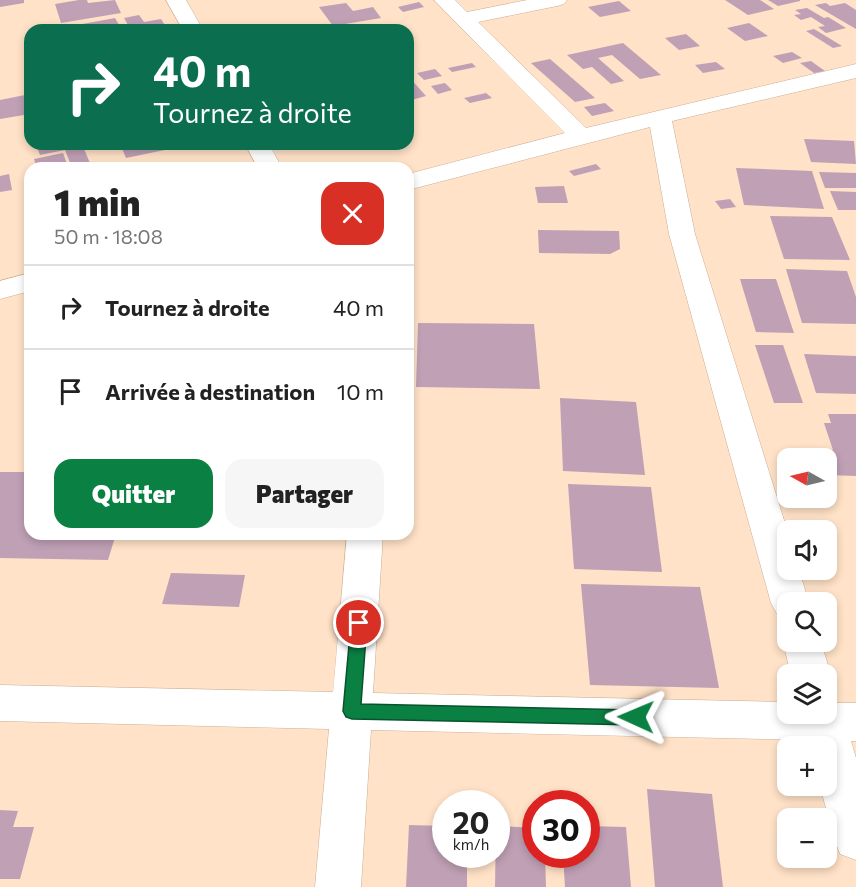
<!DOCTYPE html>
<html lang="fr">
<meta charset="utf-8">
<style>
:root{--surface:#fff;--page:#f6f6f6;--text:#222;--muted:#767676;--line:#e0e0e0;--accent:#0b8043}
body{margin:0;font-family:Commissioner,sans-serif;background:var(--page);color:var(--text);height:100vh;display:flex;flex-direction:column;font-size:22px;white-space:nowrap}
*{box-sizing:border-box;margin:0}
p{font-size:20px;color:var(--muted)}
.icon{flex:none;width:33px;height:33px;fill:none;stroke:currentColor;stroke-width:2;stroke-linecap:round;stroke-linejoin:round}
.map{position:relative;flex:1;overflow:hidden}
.panel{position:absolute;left:24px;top:162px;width:390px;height:378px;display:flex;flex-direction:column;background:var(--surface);border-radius:18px;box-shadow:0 3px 9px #0003}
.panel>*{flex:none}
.hud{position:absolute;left:24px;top:24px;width:390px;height:126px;border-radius:18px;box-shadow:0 3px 9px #0003;background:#0b6e4f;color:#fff;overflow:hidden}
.needle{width:39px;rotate:278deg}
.controls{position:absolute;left:777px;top:448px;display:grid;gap:12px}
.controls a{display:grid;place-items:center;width:60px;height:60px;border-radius:12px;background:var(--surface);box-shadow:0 3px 9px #0003;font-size:30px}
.speed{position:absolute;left:432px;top:790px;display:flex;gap:12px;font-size:30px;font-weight:700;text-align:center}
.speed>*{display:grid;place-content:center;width:78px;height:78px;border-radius:50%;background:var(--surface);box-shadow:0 3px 9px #0003;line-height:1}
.speed small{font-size:15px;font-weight:400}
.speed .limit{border:9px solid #d22;background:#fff;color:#111}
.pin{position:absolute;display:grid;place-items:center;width:51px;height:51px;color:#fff;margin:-26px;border:3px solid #fff;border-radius:50%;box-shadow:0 2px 6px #0007}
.me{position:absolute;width:66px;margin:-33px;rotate:271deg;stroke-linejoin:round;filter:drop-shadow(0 0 4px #0008)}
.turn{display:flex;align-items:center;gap:21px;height:126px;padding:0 30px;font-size:27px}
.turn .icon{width:78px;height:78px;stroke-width:2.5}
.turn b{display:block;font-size:42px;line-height:51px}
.round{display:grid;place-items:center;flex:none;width:63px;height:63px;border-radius:18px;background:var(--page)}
.summary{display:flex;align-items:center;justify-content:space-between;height:102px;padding:0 30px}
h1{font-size:36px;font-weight:800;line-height:45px}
.action{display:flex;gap:12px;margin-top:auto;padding:12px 30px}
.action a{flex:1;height:69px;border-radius:18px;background:var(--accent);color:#fff;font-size:24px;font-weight:800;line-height:69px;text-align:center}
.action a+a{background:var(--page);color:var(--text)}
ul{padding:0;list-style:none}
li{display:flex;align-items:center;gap:18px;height:84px;padding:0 30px;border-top:2px solid var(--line)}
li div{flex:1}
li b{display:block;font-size:22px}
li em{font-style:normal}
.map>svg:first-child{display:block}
.building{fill:#c0a0b5}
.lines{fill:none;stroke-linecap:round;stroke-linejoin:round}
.minor-casing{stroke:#c9ae94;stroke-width:1}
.minor{fill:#fff;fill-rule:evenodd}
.route{fill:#0b8043;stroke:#07532c;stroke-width:1.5}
</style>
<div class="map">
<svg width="856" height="887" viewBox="0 0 856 887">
<rect width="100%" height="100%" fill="#ffe2c7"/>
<g class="building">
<path d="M 0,0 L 24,0 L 24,3 L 0,7 Z"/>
<path d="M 79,0 L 87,0 L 88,3 L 115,0 L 121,13 L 61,23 L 55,4 Z"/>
<path d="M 725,0 L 760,0 L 774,9 L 748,15 Z"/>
<path d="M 768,0 L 800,0 L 800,1 L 778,6 Z"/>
<path d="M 619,1 L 631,11 L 600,17 L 588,7 Z"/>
<path d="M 419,2 L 424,7 L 403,12 L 398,7 Z"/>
<path d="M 346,3 L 353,11 L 373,7 L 381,18 L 333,26 L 319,7 Z"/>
<path d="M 826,3 L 830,6 L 845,3 L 856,10 L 856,29 L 815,5 Z"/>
<path d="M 807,8 L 824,18 L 828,17 L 846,28 L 826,33 L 818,27 L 825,26 L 811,17 L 801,20 L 794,15 L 801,14 L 795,10 Z"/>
<path d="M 139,15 L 144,22 L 161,19 L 168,30 L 131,30 L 124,18 Z"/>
<path d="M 115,18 L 122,30 L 55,30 L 55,29 Z"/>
<path d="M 749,23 L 768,36 L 745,41 L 727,28 Z"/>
<path d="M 814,29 L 842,46 L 833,48 L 806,31 Z"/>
<path d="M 686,34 L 700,46 L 679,50 L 665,38 Z"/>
<path d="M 623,43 L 661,75 L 640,79 L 612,55 L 598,58 L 624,81 L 611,84 L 592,67 L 583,69 L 567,55 Z"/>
<path d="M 792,52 L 802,58 L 783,63 L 773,56 Z"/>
<path d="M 550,59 L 595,98 L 575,102 L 531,63 Z"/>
<path d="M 811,61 L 825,71 L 814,73 L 800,63 Z"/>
<path d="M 716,62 L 725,69 L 703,73 L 695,65 Z"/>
<path d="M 472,63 L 476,67 L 452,72 L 448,68 Z"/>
<path d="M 435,69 L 442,76 L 424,80 L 417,73 Z"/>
<path d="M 408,76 L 426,96 L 408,101 Z"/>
<path d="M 445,83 L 452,90 L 438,94 L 431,86 Z"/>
<path d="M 486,93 L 492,98 L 470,103 L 464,98 Z"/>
<path d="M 30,94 L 30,114 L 0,119 L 0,100 Z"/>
<path d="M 605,103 L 614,111 L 592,116 L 584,107 Z"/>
<path d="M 804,139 L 854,141 L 856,164 L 811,162 Z"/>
<path d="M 66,144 L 82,144 L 92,168 L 72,168 L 65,150 L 40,155 L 38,150 Z"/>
<path d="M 120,144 L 189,144 L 189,145 L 126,158 Z"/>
<path d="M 63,153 L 67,164 L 37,168 L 34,159 Z"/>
<path d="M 596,164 L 601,169 L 574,176 L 569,171 Z"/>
<path d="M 736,168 L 812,171 L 824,209 L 744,205 Z"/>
<path d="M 819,172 L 856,173 L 856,188 L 825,188 Z"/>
<path d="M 9,174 L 12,190 L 0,192 L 0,176 Z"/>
<path d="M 564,186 L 568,203 L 538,203 L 535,187 Z"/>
<path d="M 830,191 L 856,192 L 856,210 L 838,210 Z"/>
<path d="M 730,199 L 736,207 L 721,209 L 715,201 Z"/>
<path d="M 770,216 L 832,217 L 850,260 L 784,259 Z"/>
<path d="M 538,230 L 619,231 L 620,249 L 610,254 L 539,253 Z"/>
<path d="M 786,269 L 847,271 L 856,297 L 856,324 L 802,323 Z"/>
<path d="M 740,279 L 776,279 L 794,333 L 756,332 Z"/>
<path d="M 418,323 L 534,324 L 540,389 L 416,387 Z"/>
<path d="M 755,345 L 783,345 L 803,403 L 774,403 Z"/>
<path d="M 804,354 L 856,356 L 856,394 L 816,393 Z"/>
<path d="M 560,398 L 636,402 L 645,475 L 563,471 Z"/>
<path d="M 828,414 L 856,414 L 856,476 L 827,475 L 826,459 L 822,459 L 819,449 L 833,450 L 824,423 L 831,423 Z"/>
<path d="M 0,472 L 30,472 L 30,534 L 116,534 L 108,560 L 0,558 Z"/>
<path d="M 568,484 L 651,487 L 662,572 L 574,569 Z"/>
<path d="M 171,573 L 245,575 L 239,607 L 162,604 Z"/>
<path d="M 581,584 L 700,587 L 719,688 L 590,685 Z"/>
<path d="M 647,789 L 712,794 L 723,887 L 655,887 Z"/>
<path d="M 0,810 L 18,811 L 13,827 L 34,827 L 20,879 L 0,879 Z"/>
<path d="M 409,825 L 446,826 L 446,855 L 467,855 L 467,887 L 406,887 Z"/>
<path d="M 496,826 L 536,828 L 536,855 L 545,855 L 546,887 L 495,887 Z"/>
<path d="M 586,826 L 626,827 L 631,887 L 565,887 L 563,855 L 586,855 Z"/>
</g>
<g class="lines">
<defs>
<g id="minor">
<path d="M 166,0 L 186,0 L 203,30 L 183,30 Z"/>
<path d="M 434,0 L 455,0 L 467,12 L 527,0 L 567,0 L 564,4 L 557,6 L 478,22 L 586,128 L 856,64 L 856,78 L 672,121 L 695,234 L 788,533 L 788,570 L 799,570 L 809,603 L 788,603 L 788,618 L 777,614 L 771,603 L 669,234 L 650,127 L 408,190 L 408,174 L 565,133 Z"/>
<path d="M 245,144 L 269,144 L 282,168 L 258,168 Z"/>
<path d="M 30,273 L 30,291 L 0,299 L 0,281 Z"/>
<path d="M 347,534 L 383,534 L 373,693 L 788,702 L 788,714 L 826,714 L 826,697 L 838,703 L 856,703 L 856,741 L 851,741 L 856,758 L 856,860 L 840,854 L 834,838 L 820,786 L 826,786 L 826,747 L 811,747 L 809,740 L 371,730 L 361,887 L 315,887 L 329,729 L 0,721 L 0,685 L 333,692 Z"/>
<path d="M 788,632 L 788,642 L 821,642 L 831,675 L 826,685 L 826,675 L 791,675 L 783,642 Z"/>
</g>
</defs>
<use href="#minor" class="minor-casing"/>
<use href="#minor" class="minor"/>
</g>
<path class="route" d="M 359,616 L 364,618 L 367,623 L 361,704 L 636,710 L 642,712 L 644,717 L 642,723 L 636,725 L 352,719 L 346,717 L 343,711 L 351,623 L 353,618 Z"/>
</svg>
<div class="controls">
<a><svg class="needle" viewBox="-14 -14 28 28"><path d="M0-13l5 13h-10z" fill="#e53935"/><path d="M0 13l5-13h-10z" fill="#767676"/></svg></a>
<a><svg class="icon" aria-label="sound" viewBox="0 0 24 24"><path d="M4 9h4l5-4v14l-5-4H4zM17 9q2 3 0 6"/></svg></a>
<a><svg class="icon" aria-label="search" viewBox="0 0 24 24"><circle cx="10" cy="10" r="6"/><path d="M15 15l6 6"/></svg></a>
<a><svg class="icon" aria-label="layers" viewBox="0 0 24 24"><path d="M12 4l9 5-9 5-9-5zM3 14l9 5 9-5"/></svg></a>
<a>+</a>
<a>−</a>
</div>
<div class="speed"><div>20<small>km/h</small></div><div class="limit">30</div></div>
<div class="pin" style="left:359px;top:623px;background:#d93025"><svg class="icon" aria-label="arrive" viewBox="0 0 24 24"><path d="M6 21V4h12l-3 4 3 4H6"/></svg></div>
<svg class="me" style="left:636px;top:717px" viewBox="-20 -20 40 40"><path d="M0-17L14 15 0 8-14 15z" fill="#0b8043" stroke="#fff" stroke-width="4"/></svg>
<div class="hud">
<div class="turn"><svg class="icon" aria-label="right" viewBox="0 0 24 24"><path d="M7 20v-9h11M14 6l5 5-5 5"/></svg><div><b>40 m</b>Tournez à droite</div></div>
</div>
<section class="panel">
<div class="summary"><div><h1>1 min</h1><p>50 m · 18:08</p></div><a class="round" style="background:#d93025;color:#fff"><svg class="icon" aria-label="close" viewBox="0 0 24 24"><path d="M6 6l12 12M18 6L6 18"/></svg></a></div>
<ul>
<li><svg class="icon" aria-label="right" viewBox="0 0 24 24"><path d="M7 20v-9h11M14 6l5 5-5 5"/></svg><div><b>Tournez à droite</b></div><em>40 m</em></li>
<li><svg class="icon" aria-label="arrive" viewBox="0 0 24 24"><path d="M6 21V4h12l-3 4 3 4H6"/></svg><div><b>Arrivée à destination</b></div><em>10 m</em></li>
</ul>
<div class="action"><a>Quitter</a><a>Partager</a></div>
</section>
</div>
